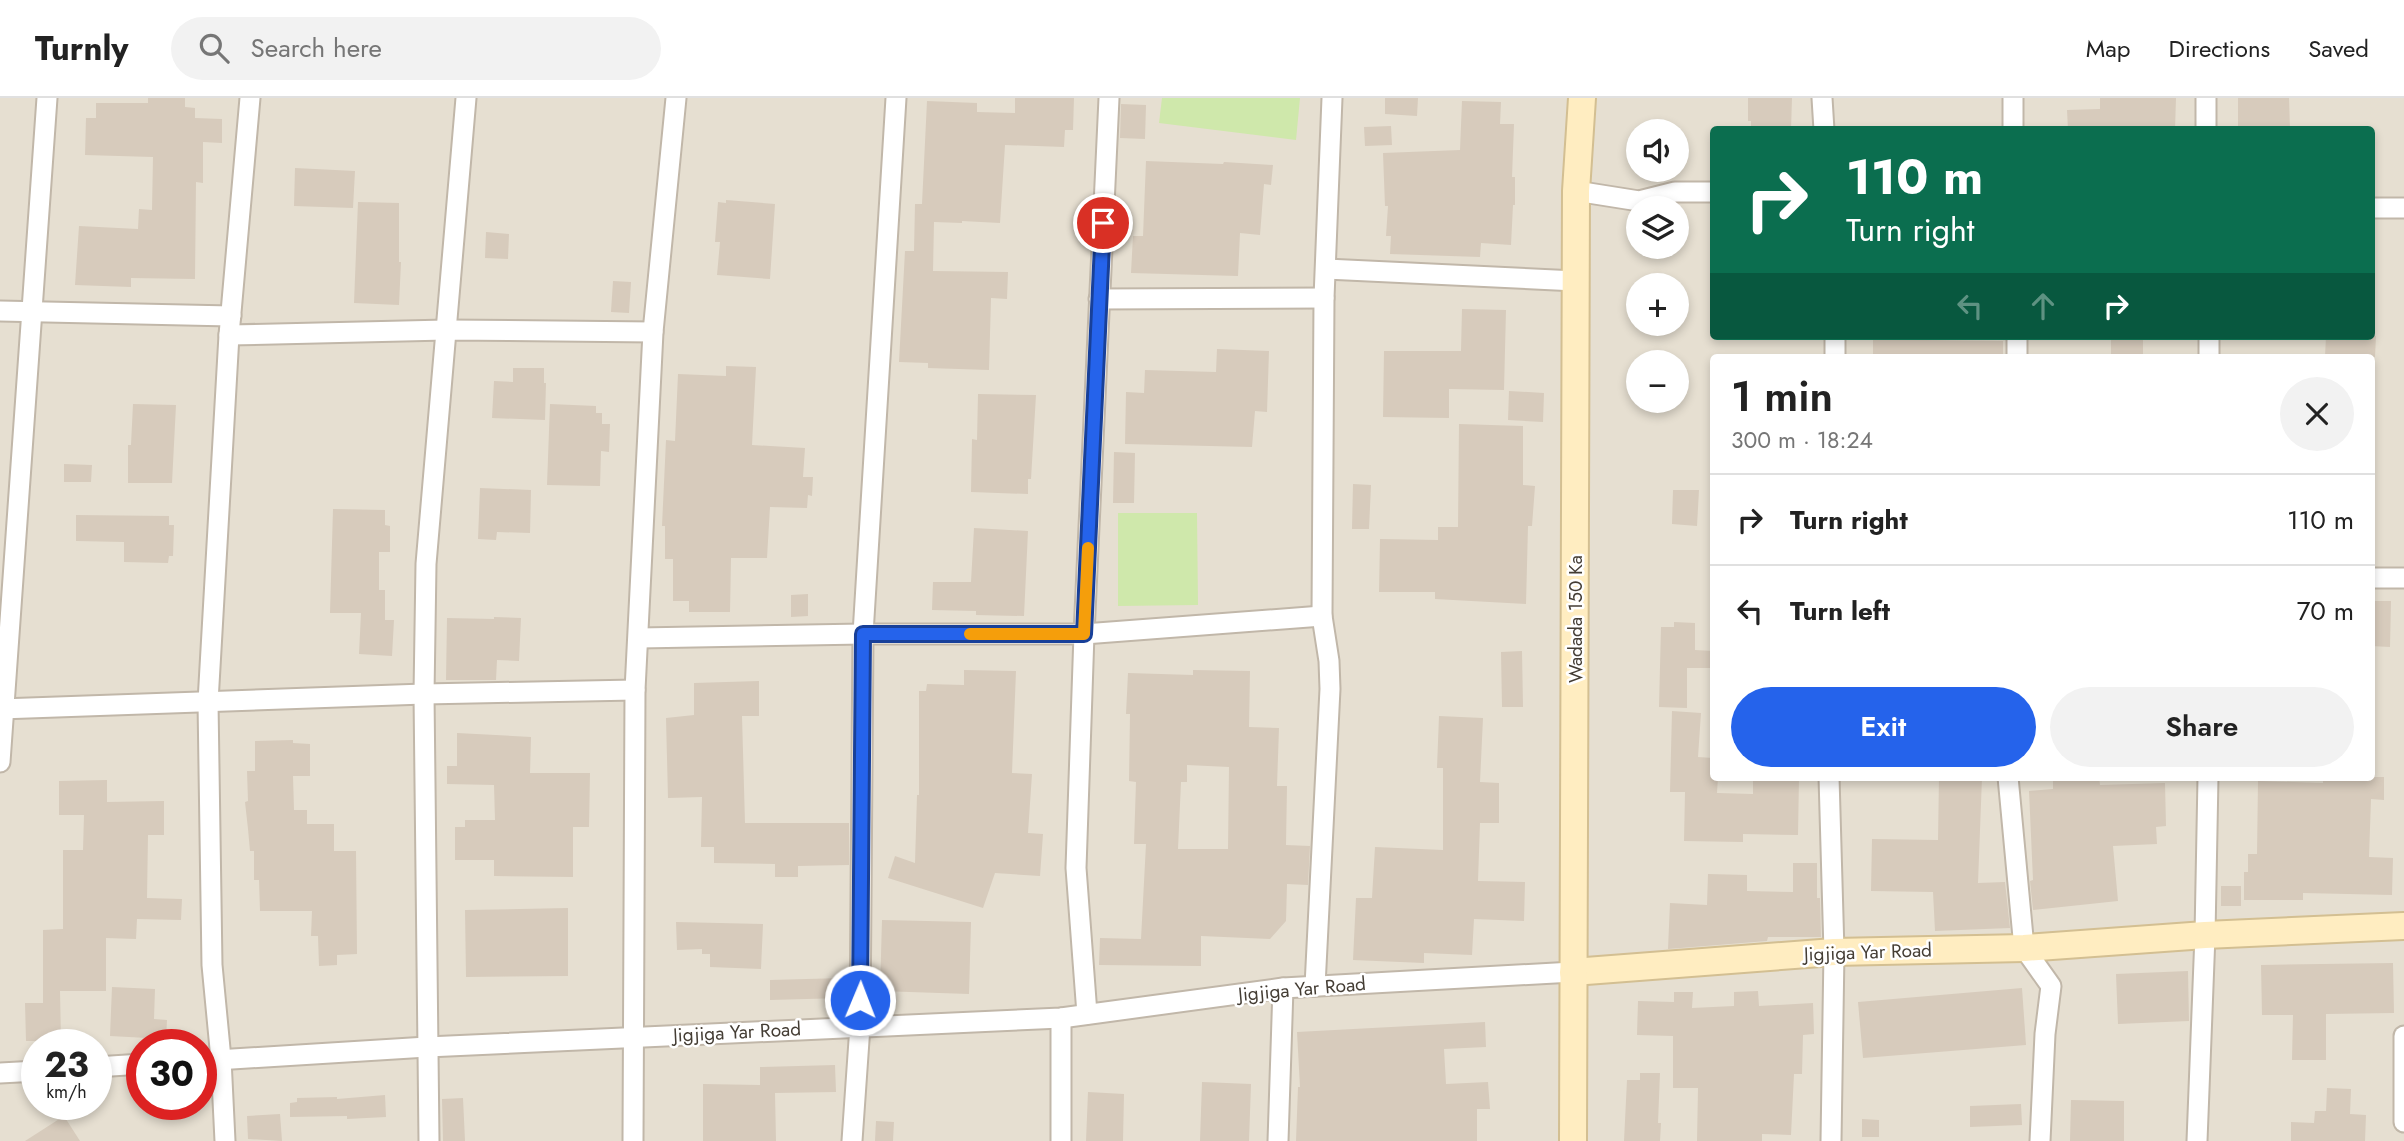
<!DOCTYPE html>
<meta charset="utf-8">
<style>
:root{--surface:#fff;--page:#f2f2f2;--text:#222;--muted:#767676;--line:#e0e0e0;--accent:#2563eb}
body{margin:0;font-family:Jost,sans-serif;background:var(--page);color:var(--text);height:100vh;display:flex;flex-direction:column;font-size:26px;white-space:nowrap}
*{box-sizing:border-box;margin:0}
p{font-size:23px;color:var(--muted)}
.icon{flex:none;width:38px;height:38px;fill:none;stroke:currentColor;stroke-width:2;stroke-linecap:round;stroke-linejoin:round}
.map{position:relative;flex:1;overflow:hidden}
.side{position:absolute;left:1710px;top:256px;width:665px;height:427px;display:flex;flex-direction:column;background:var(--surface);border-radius:7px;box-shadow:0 4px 10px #0003}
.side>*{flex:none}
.hud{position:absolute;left:1710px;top:28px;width:665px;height:214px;border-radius:7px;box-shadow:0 4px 10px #0003;background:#0b6e4f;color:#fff;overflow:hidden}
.tools{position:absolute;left:1626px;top:21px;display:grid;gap:14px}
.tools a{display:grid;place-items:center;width:63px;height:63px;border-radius:50%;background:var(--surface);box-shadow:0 4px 10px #0003;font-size:35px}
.speed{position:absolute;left:21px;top:931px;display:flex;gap:14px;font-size:35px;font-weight:700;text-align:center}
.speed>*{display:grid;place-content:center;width:91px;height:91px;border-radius:50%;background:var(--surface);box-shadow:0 4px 10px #0003;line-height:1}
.speed small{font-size:18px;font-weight:400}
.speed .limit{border:10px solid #d22;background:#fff;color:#111}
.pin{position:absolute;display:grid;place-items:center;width:60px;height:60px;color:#fff;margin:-30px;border:4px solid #fff;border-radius:50%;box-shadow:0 2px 7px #0007}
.me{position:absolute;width:77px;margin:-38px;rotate:1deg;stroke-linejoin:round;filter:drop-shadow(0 0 5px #0008)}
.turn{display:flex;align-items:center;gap:24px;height:147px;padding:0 21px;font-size:32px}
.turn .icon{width:91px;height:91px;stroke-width:2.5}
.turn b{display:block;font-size:49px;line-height:60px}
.lanes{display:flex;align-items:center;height:66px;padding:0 21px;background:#0003;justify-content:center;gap:35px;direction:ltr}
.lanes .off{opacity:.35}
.round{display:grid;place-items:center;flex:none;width:74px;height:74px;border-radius:37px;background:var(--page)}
.headline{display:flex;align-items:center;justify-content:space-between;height:119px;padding:0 21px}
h1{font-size:42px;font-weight:600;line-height:52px}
.action{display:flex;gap:14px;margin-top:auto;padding:14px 21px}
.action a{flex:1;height:80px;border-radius:42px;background:var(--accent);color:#fff;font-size:28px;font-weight:600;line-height:80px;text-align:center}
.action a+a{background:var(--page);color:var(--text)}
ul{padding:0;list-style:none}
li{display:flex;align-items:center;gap:21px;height:91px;padding:0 21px;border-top:2px solid var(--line)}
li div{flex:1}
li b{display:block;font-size:26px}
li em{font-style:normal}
header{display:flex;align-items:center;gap:42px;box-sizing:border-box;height:98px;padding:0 35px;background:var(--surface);border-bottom:2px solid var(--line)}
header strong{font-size:33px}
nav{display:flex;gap:38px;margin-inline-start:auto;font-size:24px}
.search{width:490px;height:63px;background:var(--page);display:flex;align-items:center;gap:18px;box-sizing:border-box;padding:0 24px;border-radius:38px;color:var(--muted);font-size:26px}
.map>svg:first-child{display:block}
.residential{fill:#e6dfd1;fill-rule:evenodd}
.green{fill:#cfe8ab}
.building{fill:#d7cbbc;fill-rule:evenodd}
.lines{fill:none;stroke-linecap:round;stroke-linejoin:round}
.street-casing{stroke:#c1b7a9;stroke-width:23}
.secondary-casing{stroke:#d3bf92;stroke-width:30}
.street{stroke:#fff;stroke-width:19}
.secondary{stroke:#ffedc1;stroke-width:26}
.route-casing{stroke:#184099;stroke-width:18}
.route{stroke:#2563eb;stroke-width:12}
.slow{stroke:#f59e0b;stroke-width:12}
.labels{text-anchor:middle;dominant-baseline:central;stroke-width:5;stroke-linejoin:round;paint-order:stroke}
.street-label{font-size:19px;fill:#443d34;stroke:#fff}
</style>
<header>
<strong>Turnly</strong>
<div class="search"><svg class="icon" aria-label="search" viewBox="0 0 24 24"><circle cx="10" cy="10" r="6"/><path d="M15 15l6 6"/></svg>Search here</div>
<nav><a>Map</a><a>Directions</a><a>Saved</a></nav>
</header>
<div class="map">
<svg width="2404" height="1043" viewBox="0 0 2404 1043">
<rect width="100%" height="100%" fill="#f2ede4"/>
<path class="residential" d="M 0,0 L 2404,0 L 2404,1043 L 0,1043 ZM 1713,32 L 2371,32 L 2371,238 L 1713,238 ZM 1638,33 L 1676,33 L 1676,72 L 1638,72 ZM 1638,110 L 1676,110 L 1676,149 L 1638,149 ZM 1638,187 L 1676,187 L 1676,226 L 1638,226 ZM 1713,259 L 2371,259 L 2371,679 L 1713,679 ZM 1638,264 L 1676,264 L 1676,303 L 1638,303 ZM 37,947 L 96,947 L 96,1006 L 37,1006 ZM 142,947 L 201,947 L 201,1006 L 142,1006 Z"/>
<g class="green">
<path d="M 1162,0 L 1300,0 L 1296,42 L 1159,25 Z"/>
<path d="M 1118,415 L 1197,415 L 1198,507 L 1118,508 Z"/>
</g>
<g class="building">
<path d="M 148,0 L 185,0 L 185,9 L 195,10 L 195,20 L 222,21 L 222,45 L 203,44 L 203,85 L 196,84 L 195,181 L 131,180 L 131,189 L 75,187 L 79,128 L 138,131 L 139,111 L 152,112 L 153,59 L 85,57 L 86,20 L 96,20 L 96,5 L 148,5 Z"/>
<path d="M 1015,0 L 1074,0 L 1073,32 L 1065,32 L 1064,49 L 1005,47 L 1000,125 L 962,123 L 962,125 L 934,124 L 933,173 L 1008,174 L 1007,201 L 991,200 L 989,272 L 928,270 L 928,265 L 899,264 L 905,153 L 914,153 L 915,106 L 922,106 L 927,3 L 977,5 L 977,14 L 1015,15 Z"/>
<path d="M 1385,0 L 1418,0 L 1417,18 L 1385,16 Z"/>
<path d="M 1748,0 L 1792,0 L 1791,32 L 1751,32 L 1751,23 L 1748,23 Z"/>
<path d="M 2100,0 L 2176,0 L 2175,32 L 2068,32 L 2067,12 L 2100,11 Z"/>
<path d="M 2238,0 L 2289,0 L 2290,32 L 2238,32 Z"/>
<path d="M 1462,3 L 1501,4 L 1500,26 L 1514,26 L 1512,79 L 1515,79 L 1515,107 L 1513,107 L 1511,147 L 1481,145 L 1480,159 L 1390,156 L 1391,138 L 1386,138 L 1388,108 L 1385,108 L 1383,55 L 1460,52 Z"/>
<path d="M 1121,6 L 1146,7 L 1145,41 L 1120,40 Z"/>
<path d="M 1391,28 L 1392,47 L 1365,48 L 1364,29 Z"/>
<path d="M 1146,63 L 1223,66 L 1224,64 L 1273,67 L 1271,87 L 1264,86 L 1260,137 L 1240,135 L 1238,178 L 1131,175 L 1133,138 L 1143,138 Z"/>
<path d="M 295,70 L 355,73 L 353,110 L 294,108 Z"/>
<path d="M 726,102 L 775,106 L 770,181 L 717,177 L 720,144 L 715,144 L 718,104 L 726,105 Z"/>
<path d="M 358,104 L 399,105 L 399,164 L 401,164 L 399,207 L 354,205 Z"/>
<path d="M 486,134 L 509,136 L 508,161 L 485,160 Z"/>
<path d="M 613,183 L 631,184 L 629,215 L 611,214 Z"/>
<path d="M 1462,211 L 1506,212 L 1504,292 L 1449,291 L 1449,320 L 1383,319 L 1384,253 L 1461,253 Z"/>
<path d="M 1873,238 L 1923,238 L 1923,242 L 2003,243 L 2003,259 L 1873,259 Z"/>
<rect x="2111" y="238" width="32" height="21"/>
<path d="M 2326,238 L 2376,238 L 2375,259 L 2325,259 Z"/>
<path d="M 1217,251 L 1269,253 L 1267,314 L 1255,313 L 1252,349 L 1125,346 L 1126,294 L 1144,295 L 1145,272 L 1216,274 Z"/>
<path d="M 726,268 L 756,269 L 752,347 L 805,350 L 803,379 L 813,379 L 812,398 L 808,397 L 807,410 L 770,409 L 767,460 L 731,460 L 730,514 L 689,514 L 689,503 L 673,503 L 673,461 L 665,461 L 665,428 L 662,428 L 666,342 L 675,343 L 678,276 L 726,278 Z"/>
<path d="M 513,270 L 544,270 L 544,285 L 546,285 L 545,322 L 492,320 L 494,283 L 513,284 Z"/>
<path d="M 1509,293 L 1544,295 L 1543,324 L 1508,322 Z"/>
<path d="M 978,296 L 1036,297 L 1031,381 L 1028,381 L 1028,396 L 971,394 L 972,341 L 977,342 Z"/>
<path d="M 133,306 L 176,307 L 172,385 L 128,385 L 128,347 L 131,347 Z"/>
<path d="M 550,306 L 596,308 L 596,315 L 602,315 L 602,326 L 610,326 L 609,354 L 601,353 L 600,388 L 547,387 Z"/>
<path d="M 1459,326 L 1523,328 L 1523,387 L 1535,388 L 1532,428 L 1528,428 L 1526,506 L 1435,501 L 1435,494 L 1379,494 L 1380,441 L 1438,442 L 1438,429 L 1458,429 Z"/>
<path d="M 1114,354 L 1135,355 L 1134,405 L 1113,405 Z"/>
<path d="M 64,366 L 92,367 L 91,384 L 64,384 Z"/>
<path d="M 1353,386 L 1371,387 L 1369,431 L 1352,431 Z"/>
<path d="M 480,390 L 531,392 L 530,435 L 497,434 L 496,442 L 478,441 Z"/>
<path d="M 1673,392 L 1699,392 L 1697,428 L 1672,426 Z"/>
<path d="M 333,411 L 385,412 L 385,427 L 390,428 L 390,454 L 379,454 L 379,492 L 385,492 L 385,522 L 394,522 L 392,558 L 359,556 L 361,515 L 330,515 Z"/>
<path d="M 76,417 L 169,418 L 169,427 L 174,427 L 173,458 L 169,458 L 168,465 L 124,464 L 124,444 L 76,443 Z"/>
<path d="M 974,430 L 1028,433 L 1024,518 L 976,517 L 976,513 L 932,512 L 933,484 L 971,484 Z"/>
<path d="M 808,496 L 808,518 L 791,519 L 791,497 Z"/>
<path d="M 2371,503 L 2391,503 L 2390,549 L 2371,548 Z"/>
<path d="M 494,519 L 521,520 L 519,563 L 497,562 L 496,582 L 446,582 L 447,520 L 494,521 Z"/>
<path d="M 1674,524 L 1695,525 L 1695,552 L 1713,553 L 1713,570 L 1687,570 L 1687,610 L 1659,609 L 1661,529 L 1674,529 Z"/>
<path d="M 1522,553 L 1523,609 L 1502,609 L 1501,554 Z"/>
<path d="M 964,572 L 1016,573 L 1012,675 L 1032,676 L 1028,735 L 1043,736 L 1040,778 L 995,775 L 983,810 L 888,780 L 895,758 L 915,765 L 917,697 L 919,697 L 919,593 L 926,593 L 927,586 L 964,587 Z"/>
<path d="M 1193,572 L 1250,573 L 1249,629 L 1279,630 L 1277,688 L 1287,688 L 1286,747 L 1310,748 L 1308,787 L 1287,786 L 1286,823 L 1270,841 L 1201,838 L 1201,868 L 1099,867 L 1100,840 L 1141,841 L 1146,746 L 1134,746 L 1136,684 L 1129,683 L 1130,616 L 1126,616 L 1128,575 L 1193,577 ZM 1187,667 L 1229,669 L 1228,751 L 1178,751 L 1181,684 L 1187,684 Z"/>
<path d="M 759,583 L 759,618 L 742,618 L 745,725 L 849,725 L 849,767 L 798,768 L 798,779 L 775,779 L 775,766 L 714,765 L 714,749 L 701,749 L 702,699 L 668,700 L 666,620 L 694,617 L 694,585 Z"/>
<path d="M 1672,613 L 1701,615 L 1698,659 L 1713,660 L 1713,679 L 1718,679 L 1717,695 L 1753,696 L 1753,679 L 1799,679 L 1798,737 L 1743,736 L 1743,744 L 1684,743 L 1685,694 L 1670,694 Z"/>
<path d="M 1439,618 L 1483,620 L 1480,684 L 1499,685 L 1499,725 L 1480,725 L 1478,783 L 1525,784 L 1524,823 L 1474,821 L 1472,857 L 1424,855 L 1424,865 L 1353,862 L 1356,800 L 1372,800 L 1375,749 L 1443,752 L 1443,670 L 1437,670 Z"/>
<path d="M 457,635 L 531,639 L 530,675 L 590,675 L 589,729 L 573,729 L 573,779 L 494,778 L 494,762 L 455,762 L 455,729 L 465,729 L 465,722 L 495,722 L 494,687 L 447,686 L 447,668 L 457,668 Z"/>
<path d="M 293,642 L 293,645 L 310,646 L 310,678 L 293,678 L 294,712 L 307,712 L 307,726 L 334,726 L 334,753 L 356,753 L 357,856 L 337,857 L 337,867 L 319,868 L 318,838 L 311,838 L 312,813 L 260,813 L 259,782 L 254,782 L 254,753 L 250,753 L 248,731 L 245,704 L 248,703 L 247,673 L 255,673 L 255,643 Z"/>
<path d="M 1939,679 L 1982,679 L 1978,785 L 2005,784 L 2010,830 L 1935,833 L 1933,794 L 1871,793 L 1872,741 L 1938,742 Z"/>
<path d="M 2053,679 L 2099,679 L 2100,687 L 2165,685 L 2166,728 L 2156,729 L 2157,746 L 2113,748 L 2118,803 L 2033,812 L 2030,783 L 2033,782 L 2029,693 L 2053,691 Z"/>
<path d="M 2323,679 L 2384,679 L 2384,702 L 2371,701 L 2369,759 L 2393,760 L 2392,797 L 2303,795 L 2303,802 L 2244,802 L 2244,774 L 2248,774 L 2248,756 L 2257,756 L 2258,683 L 2323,685 Z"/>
<path d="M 107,682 L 107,704 L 164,703 L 164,737 L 148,737 L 147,800 L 182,801 L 181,822 L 137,821 L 136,841 L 106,840 L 106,893 L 60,893 L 61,943 L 26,943 L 25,905 L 43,905 L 43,832 L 63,831 L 63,752 L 83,752 L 84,717 L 59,717 L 59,683 Z"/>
<path d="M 1793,765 L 1817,765 L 1817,800 L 1820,800 L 1821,839 L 1768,839 L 1767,843 L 1668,851 L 1670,805 L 1707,807 L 1708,776 L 1747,777 L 1747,793 L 1793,794 Z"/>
<rect x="2221" y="788" width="20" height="20"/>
<path d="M 568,810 L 568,878 L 466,879 L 465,812 Z"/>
<path d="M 882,822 L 971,824 L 969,896 L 880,893 Z"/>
<path d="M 676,824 L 763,826 L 761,871 L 710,869 L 710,856 L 702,856 L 702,851 L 677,852 Z"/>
<path d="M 2393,865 L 2394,915 L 2326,916 L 2326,962 L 2292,962 L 2293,917 L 2262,917 L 2261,867 Z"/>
<path d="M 2188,873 L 2189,923 L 2118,926 L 2116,876 Z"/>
<path d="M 843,880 L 843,900 L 770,902 L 770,882 Z"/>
<path d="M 112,889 L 155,891 L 154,921 L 167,922 L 166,941 L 110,938 Z"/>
<path d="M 2022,890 L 2026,947 L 1863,960 L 1858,904 Z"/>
<path d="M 1758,893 L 1759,908 L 1813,905 L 1814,936 L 1803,937 L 1802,976 L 1794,976 L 1791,1037 L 1762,1036 L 1762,1043 L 1697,1043 L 1698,990 L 1673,990 L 1673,938 L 1637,937 L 1638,903 L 1674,904 L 1674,894 L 1693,894 L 1692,910 L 1734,908 L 1734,894 Z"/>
<path d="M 1485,924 L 1486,949 L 1444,951 L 1446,986 L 1488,984 L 1490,1011 L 1477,1011 L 1477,1043 L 1296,1043 L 1298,989 L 1300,989 L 1297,934 Z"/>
<path d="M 835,967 L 836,994 L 775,995 L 776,1043 L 703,1043 L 703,986 L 760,987 L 760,969 Z"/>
<path d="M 1640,975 L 1660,975 L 1658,1025 L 1661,1025 L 1660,1043 L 1624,1043 L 1627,982 L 1640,982 Z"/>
<path d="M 1202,984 L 1251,986 L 1249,1043 L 1200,1043 Z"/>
<path d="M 2327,990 L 2351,991 L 2350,1016 L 2366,1017 L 2365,1043 L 2291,1043 L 2291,1024 L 2314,1025 L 2315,1013 L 2326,1013 Z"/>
<path d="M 1088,994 L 1124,996 L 1123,1043 L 1086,1043 Z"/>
<path d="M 385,997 L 386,1019 L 347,1021 L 347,1018 L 290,1019 L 290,1005 L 297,1004 L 297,1000 L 337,999 L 337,1001 Z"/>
<path d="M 463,1000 L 465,1043 L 443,1043 L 442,1001 Z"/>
<path d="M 2071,1002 L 2124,1003 L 2124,1043 L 2070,1043 Z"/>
<path d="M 2021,1006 L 2022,1027 L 1970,1029 L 1970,1008 Z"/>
<path d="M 280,1016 L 282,1043 L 248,1041 L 247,1018 Z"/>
<path d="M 64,1018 L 80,1043 L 25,1043 Z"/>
<path d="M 1862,1021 L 1879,1022 L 1879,1039 L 1862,1039 Z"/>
<path d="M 876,1023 L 894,1024 L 893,1043 L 875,1043 Z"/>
</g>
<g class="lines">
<defs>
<g id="street">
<path d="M 1822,0 L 1824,32"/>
<path d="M 2013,0 L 2013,32"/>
<path d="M 2206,0 L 2206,32"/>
<path d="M 1576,93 L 1639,103 L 1675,94 L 1713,94"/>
<path d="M 2371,110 L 2404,110"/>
<path d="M 1326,171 L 1576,183"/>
<path d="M 1099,201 L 1324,200"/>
<path d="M 0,213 L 231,218"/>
<path d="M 229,237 L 446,232 L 653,234"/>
<path d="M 2017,238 L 2017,259"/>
<path d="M 2209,238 L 2209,259"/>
<path d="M 1835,259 L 1835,238"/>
<path d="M 2371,480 L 2404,480"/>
<path d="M 639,540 L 863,536 L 1084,536 L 1322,518"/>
<path d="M 0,611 L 424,596 L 635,592"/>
<path d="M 0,664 L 47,0"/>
<path d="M 1829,679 L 1834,854 L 1831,1043"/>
<path d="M 2008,679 L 2024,850 L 2051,888 L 2045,936 L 2040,1043"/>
<path d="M 1315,888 L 1330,591 L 1329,563 L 1322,518 L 1324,200 L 1332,0"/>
<path d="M 1087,916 L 1076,770 L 1084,536 L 1109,0"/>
<path d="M 2404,938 L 2404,1024"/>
<path d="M 201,963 L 427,949 L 1061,920 L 1283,890 L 1573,874"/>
<path d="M 96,969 L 142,966"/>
<path d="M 0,975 L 37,973"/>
<path d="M 225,1043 L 221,961 L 212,867 L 208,604 L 229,237 L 250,0"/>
<path d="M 429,1043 L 424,596 L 426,466 L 466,0"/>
<path d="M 633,1043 L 635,592 L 653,234 L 676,0"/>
<path d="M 852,1043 L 860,928 L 863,536 L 896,0"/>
<path d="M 1061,1043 L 1061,920"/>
<path d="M 1278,1043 L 1283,890"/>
<path d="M 2197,1043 L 2205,837 L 2208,679"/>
</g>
<g id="secondary">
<path d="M 1573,874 L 1834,854 L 2024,850 L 2205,837 L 2404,828"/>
<path d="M 1573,1043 L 1576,93 L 1582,0"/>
</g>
</defs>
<use href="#street" class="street-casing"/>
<use href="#secondary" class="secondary-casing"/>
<use href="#street" class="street"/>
<use href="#secondary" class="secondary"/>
</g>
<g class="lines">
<defs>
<path id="route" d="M 860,902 L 863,536 L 1084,536 L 1103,125"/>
</defs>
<use href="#route" class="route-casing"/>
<use href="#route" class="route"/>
<path class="slow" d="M 970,536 L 1084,536 L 1088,450"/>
</g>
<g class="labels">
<g class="street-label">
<text transform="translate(1575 521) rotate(-90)">Wadada 150 Ka</text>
<text transform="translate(1868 854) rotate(-2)">Jigjiga Yar Road</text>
<text transform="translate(1302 891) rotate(-5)">Jigjiga Yar Road</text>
<text transform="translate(737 934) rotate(-3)">Jigjiga Yar Road</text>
</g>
</g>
</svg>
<div class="tools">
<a><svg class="icon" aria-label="sound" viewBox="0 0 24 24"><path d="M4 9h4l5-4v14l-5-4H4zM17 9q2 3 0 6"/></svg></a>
<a><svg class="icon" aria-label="layers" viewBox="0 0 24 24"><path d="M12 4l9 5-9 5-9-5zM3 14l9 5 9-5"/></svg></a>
<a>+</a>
<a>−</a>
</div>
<div class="speed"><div>23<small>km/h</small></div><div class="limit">30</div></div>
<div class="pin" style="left:1103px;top:125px;background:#d93025"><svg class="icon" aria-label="arrive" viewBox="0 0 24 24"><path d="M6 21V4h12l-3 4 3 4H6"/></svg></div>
<svg class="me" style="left:860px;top:902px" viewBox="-20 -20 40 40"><circle r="17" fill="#2563eb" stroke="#fff" stroke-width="3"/><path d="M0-11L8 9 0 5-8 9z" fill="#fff"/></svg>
<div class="hud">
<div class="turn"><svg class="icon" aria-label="right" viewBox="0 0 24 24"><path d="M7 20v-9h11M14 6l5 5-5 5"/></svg><div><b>110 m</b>Turn right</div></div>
<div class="lanes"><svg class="icon off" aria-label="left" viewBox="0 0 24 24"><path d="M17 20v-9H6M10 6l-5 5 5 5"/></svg><svg class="icon off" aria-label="ahead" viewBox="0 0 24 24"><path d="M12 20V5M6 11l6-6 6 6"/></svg><svg class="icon" aria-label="right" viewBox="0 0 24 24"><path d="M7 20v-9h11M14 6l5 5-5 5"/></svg></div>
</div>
<section class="side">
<div class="headline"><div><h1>1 min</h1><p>300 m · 18:24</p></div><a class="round"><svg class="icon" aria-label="close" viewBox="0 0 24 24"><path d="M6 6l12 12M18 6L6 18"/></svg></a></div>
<ul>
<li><svg class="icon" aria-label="right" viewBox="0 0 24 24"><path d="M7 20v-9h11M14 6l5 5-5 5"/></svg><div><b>Turn right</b></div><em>110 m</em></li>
<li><svg class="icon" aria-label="left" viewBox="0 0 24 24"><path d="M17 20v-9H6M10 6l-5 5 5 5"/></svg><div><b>Turn left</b></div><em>70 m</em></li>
</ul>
<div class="action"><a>Exit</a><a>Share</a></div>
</section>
</div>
